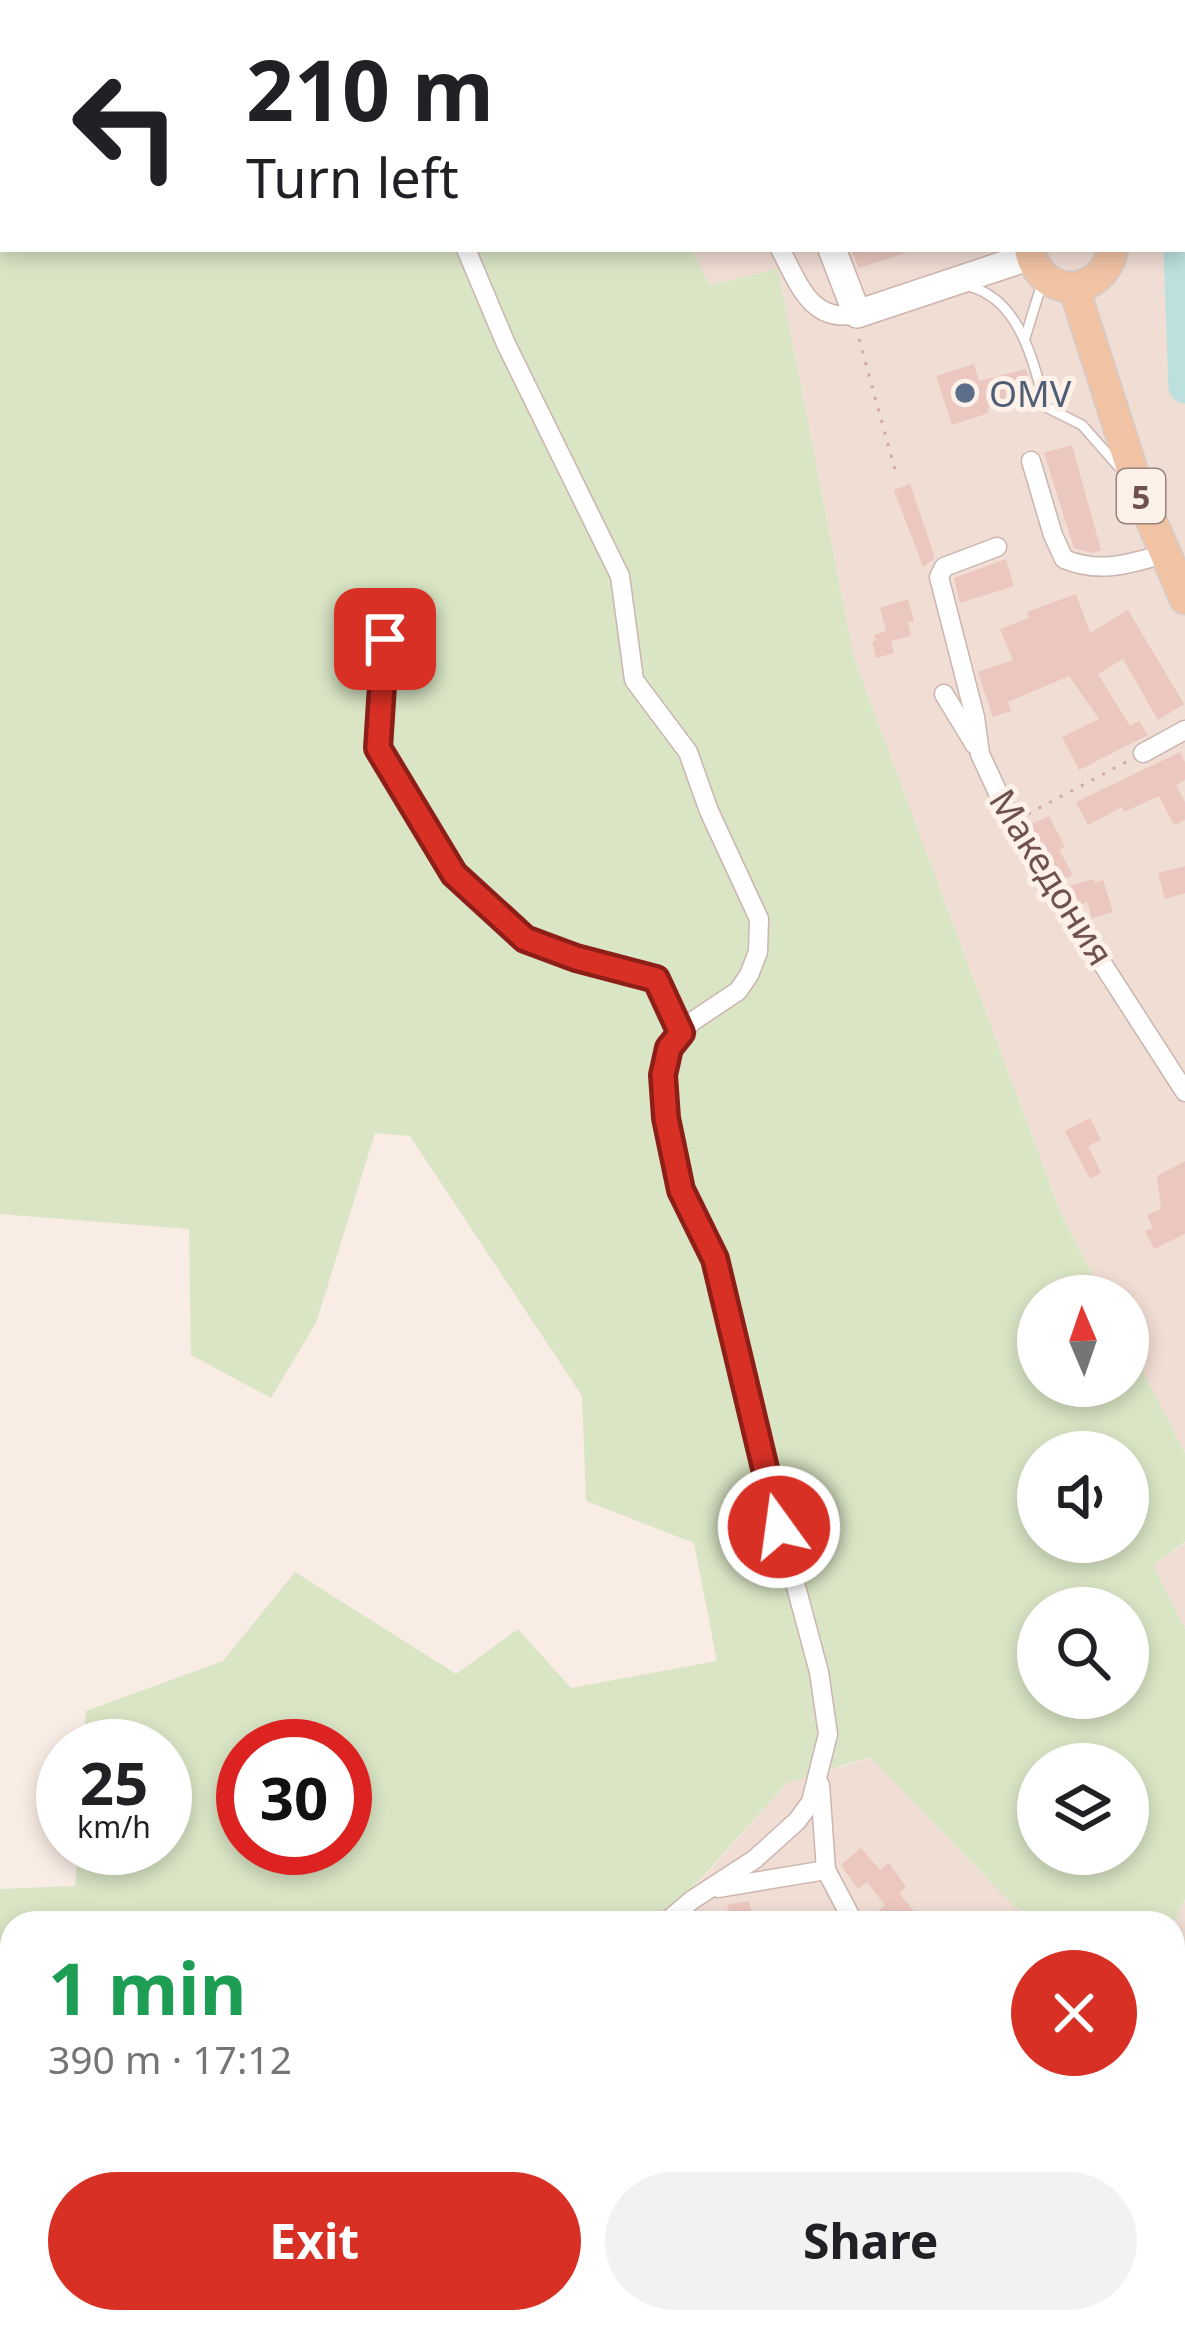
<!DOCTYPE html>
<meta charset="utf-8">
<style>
:root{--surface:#fff;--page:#f2f2f2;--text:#202124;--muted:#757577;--accent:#d93025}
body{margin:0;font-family:"Noto Sans",sans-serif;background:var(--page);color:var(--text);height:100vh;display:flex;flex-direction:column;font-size:45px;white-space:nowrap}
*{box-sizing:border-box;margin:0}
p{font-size:39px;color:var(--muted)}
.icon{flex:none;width:66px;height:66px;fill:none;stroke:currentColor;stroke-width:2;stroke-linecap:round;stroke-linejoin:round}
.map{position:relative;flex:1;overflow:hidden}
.side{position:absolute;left:0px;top:1911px;width:1185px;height:423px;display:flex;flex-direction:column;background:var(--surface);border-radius:36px 36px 0 0;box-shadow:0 6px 18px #0003}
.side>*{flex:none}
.guide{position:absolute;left:0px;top:0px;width:1185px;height:252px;box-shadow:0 6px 18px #0003;background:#fff;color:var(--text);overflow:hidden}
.needle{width:78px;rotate:358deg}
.tools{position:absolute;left:1017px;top:1275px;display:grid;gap:24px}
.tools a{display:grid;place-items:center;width:132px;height:132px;border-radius:50%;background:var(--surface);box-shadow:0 6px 18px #0003;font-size:60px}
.speed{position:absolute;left:36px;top:1719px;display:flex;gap:24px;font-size:60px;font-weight:700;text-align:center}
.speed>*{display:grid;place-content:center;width:156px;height:156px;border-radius:50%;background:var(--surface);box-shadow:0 6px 18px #0003;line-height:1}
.speed small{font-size:30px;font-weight:400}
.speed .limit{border:18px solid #d22;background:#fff;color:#111}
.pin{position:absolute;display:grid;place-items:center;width:102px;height:102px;color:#fff;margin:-51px;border-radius:24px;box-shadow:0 6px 18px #0006}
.me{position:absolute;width:132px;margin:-66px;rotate:346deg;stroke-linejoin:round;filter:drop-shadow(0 0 9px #0008)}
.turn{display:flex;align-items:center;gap:42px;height:252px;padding:0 48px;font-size:54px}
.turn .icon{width:156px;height:156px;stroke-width:2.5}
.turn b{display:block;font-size:84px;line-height:102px}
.round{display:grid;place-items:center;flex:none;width:126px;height:126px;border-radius:63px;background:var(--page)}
.head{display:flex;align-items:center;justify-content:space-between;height:204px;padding:0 48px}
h1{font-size:72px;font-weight:700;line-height:90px;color:#1e9e55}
.primary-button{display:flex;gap:24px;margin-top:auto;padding:24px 48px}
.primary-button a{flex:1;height:138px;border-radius:72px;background:var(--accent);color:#fff;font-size:48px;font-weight:700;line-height:138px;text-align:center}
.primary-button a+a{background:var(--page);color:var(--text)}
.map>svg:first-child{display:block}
.residential{fill:#f0ddd4}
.green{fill:#d9e5c5;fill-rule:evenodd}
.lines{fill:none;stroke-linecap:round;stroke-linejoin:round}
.river{stroke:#bbe0dd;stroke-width:33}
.building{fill:#ebc7bf}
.lane-casing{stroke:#cbb5af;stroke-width:12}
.street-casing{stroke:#cbb5af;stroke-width:21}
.secondary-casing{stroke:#ceb4ad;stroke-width:30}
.primary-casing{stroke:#d4cbca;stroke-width:33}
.path{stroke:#d0aaa3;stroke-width:3;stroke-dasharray:3 9;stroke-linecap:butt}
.lane{stroke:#fff;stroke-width:9}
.street{stroke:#fff;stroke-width:18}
.secondary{stroke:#fff;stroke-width:27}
.primary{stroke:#f0c3a4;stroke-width:30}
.route-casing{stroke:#8d1f18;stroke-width:30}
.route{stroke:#d93025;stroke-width:21}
.service-dot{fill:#5c6f8a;stroke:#fdf1ea;stroke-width:4.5}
.labels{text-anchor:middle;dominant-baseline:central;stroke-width:10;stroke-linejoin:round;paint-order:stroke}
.shield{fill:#fdf1ea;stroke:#9a817c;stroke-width:3}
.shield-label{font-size:33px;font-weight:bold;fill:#6f514d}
.service-label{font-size:36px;fill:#4e5e75;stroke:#fdf1ea;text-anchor:start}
.street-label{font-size:36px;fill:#6f514d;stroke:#fdf1ea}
</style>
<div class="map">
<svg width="1185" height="2333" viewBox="0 0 1185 2333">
<rect width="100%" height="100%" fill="#f9ece4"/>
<g class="residential">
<path d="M 385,0 L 1185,0 L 1185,1452 L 1128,1342 L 1128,1296 L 1104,1296 L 1061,1212 L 854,658 L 778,269 L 709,285 L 692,249 L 1182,249 L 1182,3 Z"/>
<path d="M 1185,1543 L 1185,1629 L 1153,1565 Z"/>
<path d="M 871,1758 L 1014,1906 L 1037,1923 L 663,1923 L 787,1783 Z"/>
<path d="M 1185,1900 L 1185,2333 L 462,2333 L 455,2322 L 1173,2322 L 1173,1927 Z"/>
<path d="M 12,2080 L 12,2322 L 139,2322 L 135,2333 L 0,2333 L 0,2088 Z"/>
</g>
<g class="green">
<path d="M 0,0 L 386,3 L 3,3 L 3,249 L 692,249 L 709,285 L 778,269 L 854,658 L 1061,1213 L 1104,1296 L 1038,1296 L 1038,1386 L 1128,1386 L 1128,1342 L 1185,1453 L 1185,1542 L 1153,1565 L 1185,1629 L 1185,1899 L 1173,1926 L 1173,1923 L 1038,1923 L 1014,1906 L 870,1757 L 787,1783 L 661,1923 L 12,1923 L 12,2080 L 0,2089 L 0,1889 L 75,1886 L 78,1848 L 165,1848 L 165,1746 L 84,1746 L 86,1711 L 223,1661 L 295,1572 L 456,1674 L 518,1629 L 571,1688 L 717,1661 L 694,1543 L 586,1501 L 582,1396 L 410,1136 L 375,1133 L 316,1323 L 271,1398 L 191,1355 L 189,1229 L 0,1214 ZM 1038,1452 L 1128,1452 L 1128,1542 L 1038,1542 ZM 1038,1608 L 1128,1608 L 1128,1698 L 1038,1698 ZM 243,1746 L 345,1746 L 345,1848 L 243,1848 ZM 1038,1764 L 1128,1764 L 1128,1854 L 1038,1854 Z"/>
<path d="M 139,2322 L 455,2322 L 462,2333 L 135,2333 Z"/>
</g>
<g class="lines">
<path class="river" d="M 1180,249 L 1185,387"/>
</g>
<g class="building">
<path d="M 851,249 L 907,249 L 908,252 L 859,268 Z"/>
<path d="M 974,364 L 979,381 L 1026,369 L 1034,396 L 988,408 L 989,413 L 952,425 L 936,376 Z"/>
<path d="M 1072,445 L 1101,550 L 1092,553 L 1074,548 L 1044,453 Z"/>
<path d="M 910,484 L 935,558 L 923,567 L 894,490 Z"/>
<path d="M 1006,559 L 1014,586 L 960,603 L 954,578 Z"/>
<path d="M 1076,594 L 1090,633 L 1128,610 L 1184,704 L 1158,720 L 1123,659 L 1098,674 L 1130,726 L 1139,721 L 1148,735 L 1079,770 L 1062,737 L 1099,719 L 1069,676 L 1008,702 L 1011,711 L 993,717 L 978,672 L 1013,660 L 1000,629 L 1029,618 L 1027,612 Z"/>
<path d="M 908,599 L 914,621 L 908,623 L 911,636 L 891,641 L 894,653 L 876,658 L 872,642 L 876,640 L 874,635 L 886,631 L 880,608 Z"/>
<path d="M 1180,752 L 1185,762 L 1185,780 L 1176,785 L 1185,802 L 1185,820 L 1174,825 L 1159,796 L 1124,812 L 1122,807 L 1088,825 L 1076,802 Z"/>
<path d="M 1049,816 L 1065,847 L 1059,850 L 1073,875 L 1064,879 L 1029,825 Z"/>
<path d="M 1185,866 L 1185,893 L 1165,899 L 1158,873 Z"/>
<path d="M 1094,879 L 1095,883 L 1103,880 L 1113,912 L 1092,918 L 1087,902 L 1081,905 L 1069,886 Z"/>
<path d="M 1090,1118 L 1101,1140 L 1088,1146 L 1101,1173 L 1090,1179 L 1065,1131 Z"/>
<path d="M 1185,1161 L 1185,1234 L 1154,1249 L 1145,1231 L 1153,1228 L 1147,1215 L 1161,1209 L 1157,1176 Z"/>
<path d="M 861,1848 L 880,1870 L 889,1863 L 906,1887 L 899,1893 L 924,1923 L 890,1923 L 879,1910 L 885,1905 L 867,1882 L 858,1889 L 841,1865 Z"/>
<path d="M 749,1901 L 754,1923 L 732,1923 L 727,1905 Z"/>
</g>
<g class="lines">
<defs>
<g id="lane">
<path d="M 968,286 C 1021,299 1033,363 1046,407 L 1082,425 L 1118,466"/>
<path d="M 1025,338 L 1043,280"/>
<path d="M 385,639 L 378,748 L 455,874 L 525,939 L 576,958 L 655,979 L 681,1033"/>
<path d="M 85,2322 L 85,2333"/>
<path d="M 1008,2333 L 1011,2322"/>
</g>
<g id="street">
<path d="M 386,0 L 387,3"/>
<path d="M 547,0 L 551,3"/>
<path d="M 882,0 L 885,3"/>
<path d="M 466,249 L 506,344 L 620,576 L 634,680 L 688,752 L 709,811 L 759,919 L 758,952 L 749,975 L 738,991 L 693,1021 L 669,1047 L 663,1075 L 666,1118 L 681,1190 L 715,1259 L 752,1423 L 819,1672 L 828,1734 L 811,1802 L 797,1821 L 755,1859 L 692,1900 L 665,1923"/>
<path d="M 780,249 C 799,284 811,324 857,314"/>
<path d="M 1031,461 L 1053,535 L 1064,559 C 1100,574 1128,564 1164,554"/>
<path d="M 997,547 L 944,567 L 939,577 L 975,717 L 980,754 L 1012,823 L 1185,1092"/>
<path d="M 944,694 L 975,745"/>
<path d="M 1143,753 L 1185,730"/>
<path d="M 820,1785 L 826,1870 L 854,1923"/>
<path d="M 718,1888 L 826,1870"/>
<path d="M 1173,2229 L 1185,2238"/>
<path d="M 1173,2316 L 1185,2299"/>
<path d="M 1144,2322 L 1166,2327"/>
<path d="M 293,2333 L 370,2322"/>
</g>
<g id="secondary">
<path d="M 677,0 L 680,3"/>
<path d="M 987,0 L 988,3"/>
<path d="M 832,249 L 857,314 L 1031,256"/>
</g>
<g id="primary">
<path d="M 1147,3 L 1148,0"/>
<path d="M 1030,249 C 1039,300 1103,299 1113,249"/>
<path d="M 1074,288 L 1140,494 L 1185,599"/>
</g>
</defs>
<use href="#lane" class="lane-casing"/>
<use href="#street" class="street-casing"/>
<use href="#secondary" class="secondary-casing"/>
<use href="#primary" class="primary-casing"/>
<g class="path">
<path d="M 859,339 L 897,477"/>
<path d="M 1028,814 L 1126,762"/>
</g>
<use href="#lane" class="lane"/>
<use href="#street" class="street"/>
<use href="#secondary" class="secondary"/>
<use href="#primary" class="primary"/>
</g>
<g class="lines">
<defs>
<path id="route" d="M 385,639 L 378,748 L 454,874 L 525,939 L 576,958 L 656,979 L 681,1033 L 669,1048 L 663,1075 L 666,1118 L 681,1190 L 715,1259 L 779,1527"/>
</defs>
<use href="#route" class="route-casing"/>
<use href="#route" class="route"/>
</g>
<circle class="service-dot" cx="965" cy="393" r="12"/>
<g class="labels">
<rect class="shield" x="1117" y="469" width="48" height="54" rx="9"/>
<g class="shield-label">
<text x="1141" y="496">5</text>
</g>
<g class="service-label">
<text x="989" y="393">OMV</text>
</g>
<g class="street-label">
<text transform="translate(1052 877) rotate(58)">Македония</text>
</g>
</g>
</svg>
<div class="tools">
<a><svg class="needle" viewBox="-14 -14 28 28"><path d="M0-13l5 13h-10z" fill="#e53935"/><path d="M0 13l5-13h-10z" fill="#757577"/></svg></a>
<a><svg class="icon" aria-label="sound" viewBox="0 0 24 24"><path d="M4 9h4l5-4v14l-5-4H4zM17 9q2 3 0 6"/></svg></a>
<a><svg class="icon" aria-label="search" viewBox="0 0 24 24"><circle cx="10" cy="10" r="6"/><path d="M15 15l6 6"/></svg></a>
<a><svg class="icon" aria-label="layers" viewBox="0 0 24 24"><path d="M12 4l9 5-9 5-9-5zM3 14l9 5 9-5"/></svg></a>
</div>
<div class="speed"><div>25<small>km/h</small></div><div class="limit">30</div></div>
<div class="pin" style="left:385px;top:639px;background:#d93025"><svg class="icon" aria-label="arrive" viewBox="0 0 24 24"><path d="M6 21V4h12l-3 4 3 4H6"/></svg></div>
<svg class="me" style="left:779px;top:1527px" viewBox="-20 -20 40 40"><circle r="17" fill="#d93025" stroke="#fff" stroke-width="3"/><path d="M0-11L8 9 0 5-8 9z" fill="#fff"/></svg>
<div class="guide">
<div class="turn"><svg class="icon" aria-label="left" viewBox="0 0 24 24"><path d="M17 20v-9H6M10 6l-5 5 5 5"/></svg><div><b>210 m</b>Turn left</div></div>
</div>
<section class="side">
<div class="head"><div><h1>1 min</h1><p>390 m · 17:12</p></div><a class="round" style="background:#d93025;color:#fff"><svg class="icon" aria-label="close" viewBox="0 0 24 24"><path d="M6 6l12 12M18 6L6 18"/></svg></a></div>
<div class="primary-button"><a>Exit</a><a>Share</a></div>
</section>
</div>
